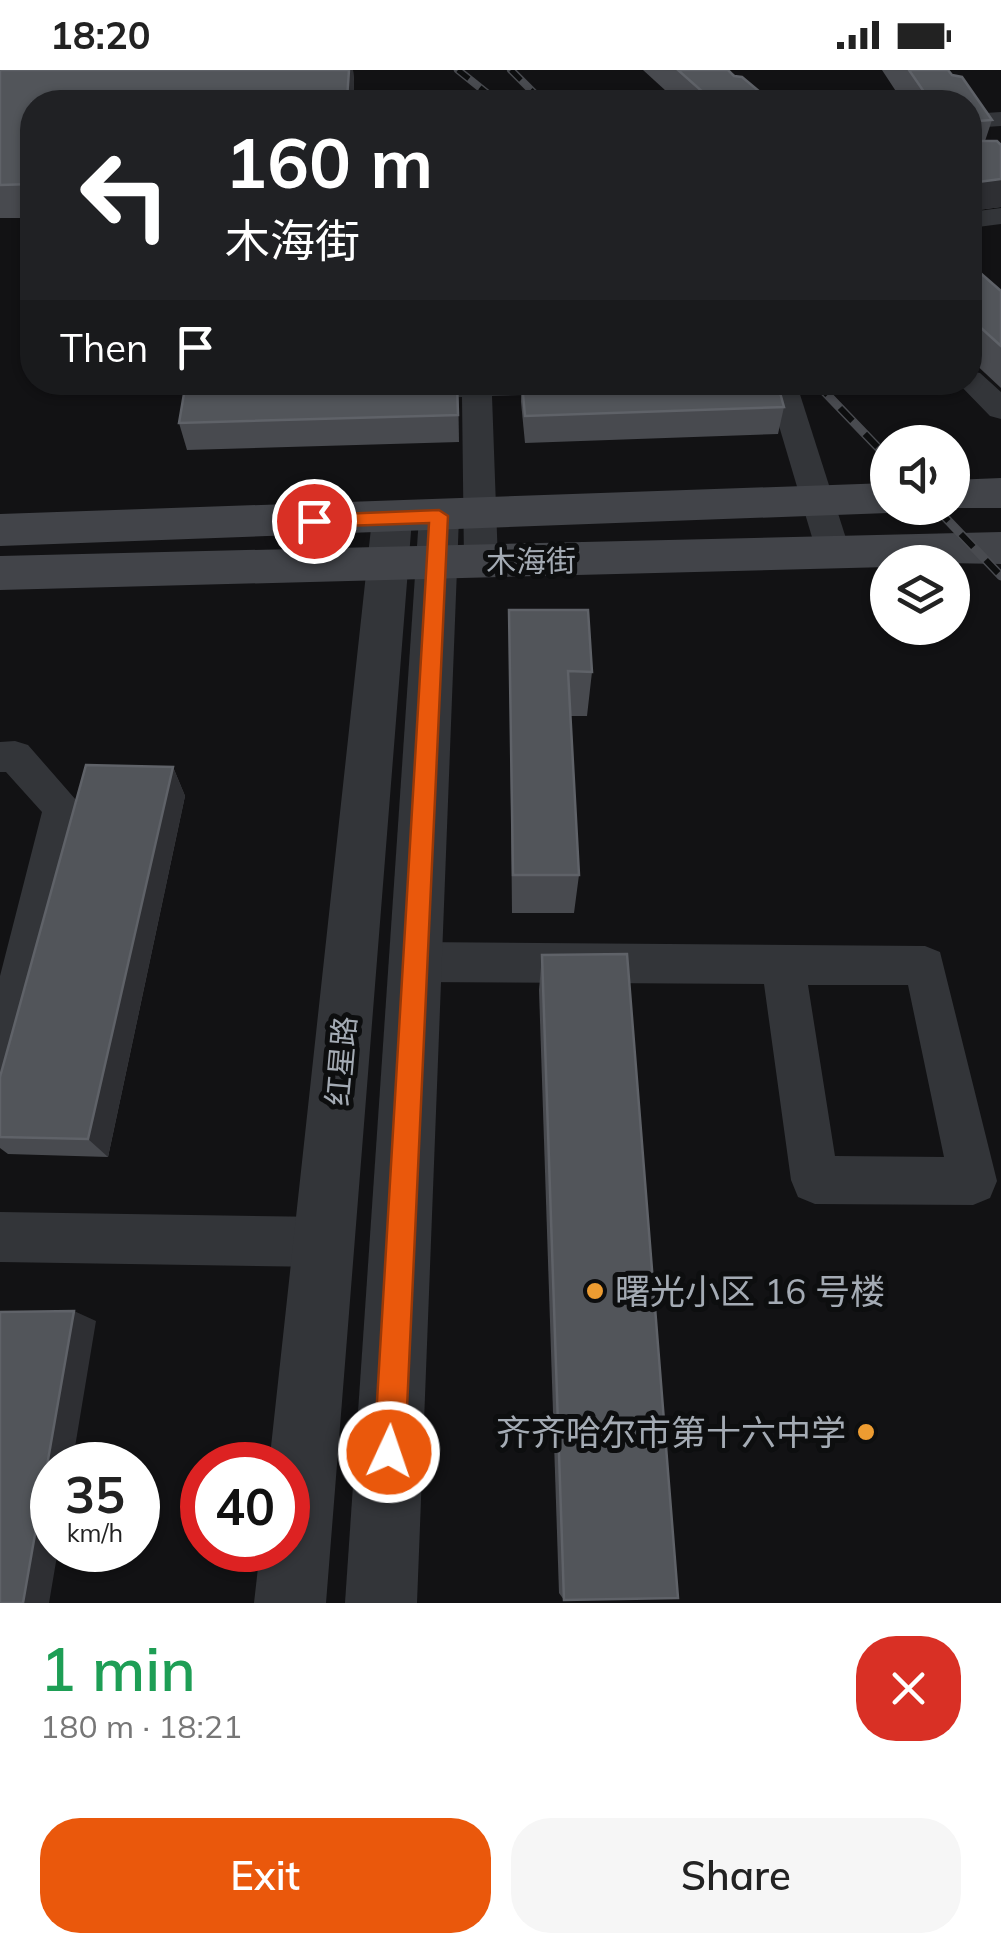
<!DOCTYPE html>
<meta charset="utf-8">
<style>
:root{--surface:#fff;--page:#f6f6f6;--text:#222;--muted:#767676;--accent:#ea580c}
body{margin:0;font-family:Mulish,"Noto Sans SC",sans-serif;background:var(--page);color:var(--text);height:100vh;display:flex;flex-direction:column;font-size:38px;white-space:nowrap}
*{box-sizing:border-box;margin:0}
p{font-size:32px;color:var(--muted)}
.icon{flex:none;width:55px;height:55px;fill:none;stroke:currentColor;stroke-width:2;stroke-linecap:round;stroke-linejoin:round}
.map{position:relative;height:1533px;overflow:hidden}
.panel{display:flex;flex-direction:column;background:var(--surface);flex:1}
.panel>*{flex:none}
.hud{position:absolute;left:20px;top:20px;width:962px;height:305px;border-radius:40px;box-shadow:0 2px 8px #0004;background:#202124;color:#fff;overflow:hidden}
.tools{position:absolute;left:870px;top:355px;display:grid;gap:20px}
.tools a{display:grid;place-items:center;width:100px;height:100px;border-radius:50%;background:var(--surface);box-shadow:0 2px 8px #0004;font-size:50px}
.speed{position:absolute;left:30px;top:1372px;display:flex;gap:20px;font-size:50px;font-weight:700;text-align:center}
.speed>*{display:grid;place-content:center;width:130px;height:130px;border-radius:50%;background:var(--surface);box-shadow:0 2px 8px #0004;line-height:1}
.speed small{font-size:25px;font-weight:400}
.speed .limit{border:15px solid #d22;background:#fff;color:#111}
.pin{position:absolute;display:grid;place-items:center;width:85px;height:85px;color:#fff;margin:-42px;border:5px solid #fff;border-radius:50%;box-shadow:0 2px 10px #0007}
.me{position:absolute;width:110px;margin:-55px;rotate:3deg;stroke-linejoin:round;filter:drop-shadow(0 0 8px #0008)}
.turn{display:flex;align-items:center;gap:35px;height:210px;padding:0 40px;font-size:45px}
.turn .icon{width:130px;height:130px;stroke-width:2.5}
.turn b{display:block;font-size:70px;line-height:85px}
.then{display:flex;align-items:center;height:95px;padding:0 40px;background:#0003;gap:20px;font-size:38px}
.round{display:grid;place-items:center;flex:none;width:105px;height:105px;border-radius:40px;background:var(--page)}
.headline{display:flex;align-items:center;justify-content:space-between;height:170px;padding:0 40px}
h1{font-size:60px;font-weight:600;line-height:75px;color:#1e9e55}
.cta{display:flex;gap:20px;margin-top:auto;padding:20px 40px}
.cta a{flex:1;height:115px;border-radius:40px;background:var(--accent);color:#fff;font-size:40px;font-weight:600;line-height:115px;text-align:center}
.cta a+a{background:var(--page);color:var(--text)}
.status{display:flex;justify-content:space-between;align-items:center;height:70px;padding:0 50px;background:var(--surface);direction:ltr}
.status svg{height:28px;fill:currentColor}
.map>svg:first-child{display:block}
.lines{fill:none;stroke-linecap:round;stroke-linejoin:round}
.minor{fill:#333539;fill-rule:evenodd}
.tertiary{fill:#333539;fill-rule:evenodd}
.secondary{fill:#424449;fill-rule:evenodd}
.rail-far1-casing{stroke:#494b50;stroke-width:8}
.rail-casing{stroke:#494b50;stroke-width:9}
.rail-far1{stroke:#0d0e0f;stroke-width:5;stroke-dasharray:14;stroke-linecap:butt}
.rail{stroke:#0d0e0f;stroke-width:6;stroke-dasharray:18;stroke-linecap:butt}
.wall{fill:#484a4f}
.shaded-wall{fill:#2e2f33}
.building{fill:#52555a;stroke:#5f6268;stroke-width:2.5}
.route{fill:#ea580c;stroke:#983908;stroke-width:2.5}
.poi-dot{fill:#ed9c31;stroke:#0d0e0f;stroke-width:4}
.labels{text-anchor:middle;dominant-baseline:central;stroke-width:10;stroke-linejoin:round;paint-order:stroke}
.street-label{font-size:30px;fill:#a4abb4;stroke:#0d0e0f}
.near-poi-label{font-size:35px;fill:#a4abb4;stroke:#0d0e0f;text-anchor:start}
</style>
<div class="status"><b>18:20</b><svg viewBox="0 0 49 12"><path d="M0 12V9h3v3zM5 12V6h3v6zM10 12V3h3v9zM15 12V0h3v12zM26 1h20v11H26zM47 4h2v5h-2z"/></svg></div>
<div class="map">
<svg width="1001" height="1533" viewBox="0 0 1001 1533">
<rect width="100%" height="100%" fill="#121214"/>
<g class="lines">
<g class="minor">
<path d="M 1001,42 L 1001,56 L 970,58 L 970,44 Z"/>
<path d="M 1001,138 L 1001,154 L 970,158 L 970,142 Z"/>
<path d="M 970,301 L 980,303 L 1001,322 L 1001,349 L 990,346 L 957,312 L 970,312 Z"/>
<path d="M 397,312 L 664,312 L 650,321 L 492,326 L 498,492 L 493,501 L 481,504 L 469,501 L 464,492 L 462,327 L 404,329 L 389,320 Z"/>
<path d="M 766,312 L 796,312 L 851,484 L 846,492 L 822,492 L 817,484 Z"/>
<path d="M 15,671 L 28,675 L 83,738 L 23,994 L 16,1009 L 0,1016 L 0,906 L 42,742 L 6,702 L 0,702 L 0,672 Z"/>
<path d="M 415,872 L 925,876 L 940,882 L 997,1111 L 990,1128 L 973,1135 L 815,1134 L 798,1127 L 791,1110 L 764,914 L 415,912 L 400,906 L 394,892 L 400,878 ZM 808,915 L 908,915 L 944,1087 L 835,1086 Z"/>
<path d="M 0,1142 L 324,1147 L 341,1155 L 349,1172 L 341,1189 L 324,1197 L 0,1192 Z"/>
</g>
<g class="tertiary">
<path d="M 439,433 L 453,437 L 459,447 L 417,1533 L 345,1533 L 419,447 L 425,437 Z"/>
<path d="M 392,435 L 406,439 L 412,449 L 326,1533 L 254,1533 L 260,1480 L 288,1480 L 288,1395 L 269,1395 L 372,449 L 378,439 Z"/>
</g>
<g class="secondary">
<path d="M 1001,408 L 1001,438 L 943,438 L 952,438 L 952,410 Z"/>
<path d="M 888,413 L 888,438 L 904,439 L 888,443 L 0,476 L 0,444 Z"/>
<path d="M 1001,462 L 1001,494 L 888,492 L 888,497 L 0,520 L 0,486 Z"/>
</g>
<defs>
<g id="rail-far1">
<path d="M 458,0 L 498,32"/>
<path d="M 511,0 L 543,32"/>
</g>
<g id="rail">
<path d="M 815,312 L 888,388"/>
<path d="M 936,438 L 1001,506"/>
</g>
</defs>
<use href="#rail-far1" class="rail-far1-casing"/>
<use href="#rail" class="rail-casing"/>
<use href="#rail-far1" class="rail-far1"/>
<use href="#rail" class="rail"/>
</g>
<g class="wall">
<path d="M 0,0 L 353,0 L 354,12 L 353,29 L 32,32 L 32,148 L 0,148 Z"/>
<path d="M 643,0 L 728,0 L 772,32 L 678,32 Z"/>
<path d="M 882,0 L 948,0 L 992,50 L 985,71 L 1001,137 L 970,141 L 970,32 L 903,32 Z"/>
<path d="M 970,194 L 1001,221 L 1001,318 L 970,289 Z"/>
<path d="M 458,312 L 459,372 L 187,380 L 179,353 Z"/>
<path d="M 521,312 L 777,312 L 784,337 L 778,364 L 525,373 L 521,332 Z"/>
<path d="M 509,540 L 592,602 L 587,646 L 570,646 L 579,805 L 574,843 L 512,843 Z"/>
<path d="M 173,697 L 185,726 L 108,1087 L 8,1084 L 0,1078 L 0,1007 Z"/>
<path d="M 542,885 L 564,1530 L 559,1523 L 539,920 Z"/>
</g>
<g class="shaded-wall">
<path d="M 349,0 L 353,0 L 354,12 L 353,32 L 348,32 Z"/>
<path d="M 1001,109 L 1001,137 L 970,141 L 970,113 Z"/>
<path d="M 173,697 L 185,726 L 108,1087 L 88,1069 Z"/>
<path d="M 74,1241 L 96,1251 L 72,1395 L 52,1395 L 52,1480 L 58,1480 L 49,1533 L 23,1533 Z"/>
</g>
<g class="building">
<path d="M 0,0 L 349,0 L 347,29 L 448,27 L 448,32 L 32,32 L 32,114 L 0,115 Z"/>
<path d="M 678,0 L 728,0 L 734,6 L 742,7 L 772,32 L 714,32 Z"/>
<path d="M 909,0 L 948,0 L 952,5 L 962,7 L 992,50 L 978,51 L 978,71 L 997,71 L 1001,75 L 1001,109 L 970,113 L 970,32 L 931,32 Z"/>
<path d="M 970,194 L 1001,221 L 1001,276 L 970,248 Z"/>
<path d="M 186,312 L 457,312 L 458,345 L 179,353 Z"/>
<path d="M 522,312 L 777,312 L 784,337 L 525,346 Z"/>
<path d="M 509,540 L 588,540 L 592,602 L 568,601 L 579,805 L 513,805 Z"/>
<path d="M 86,695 L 173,697 L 88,1069 L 0,1067 L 0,1007 Z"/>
<path d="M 627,884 L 678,1528 L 564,1530 L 542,885 Z"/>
<path d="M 74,1241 L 23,1533 L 0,1533 L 0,1242 Z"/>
</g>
<path class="route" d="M 439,440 L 448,446 L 405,1382 L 400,1393 L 389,1398 L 378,1393 L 374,1382 L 429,453 L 314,457 L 304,451 L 314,445 Z"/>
<g class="poi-dot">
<circle cx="595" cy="1221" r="10"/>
<circle cx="866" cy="1362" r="10"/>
</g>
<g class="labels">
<g class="street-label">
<text transform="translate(531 491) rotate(-1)">木海街</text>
<text transform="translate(341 991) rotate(-85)">红星路</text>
</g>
<g class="near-poi-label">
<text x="615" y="1221">曙光小区 16 号楼</text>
<text x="846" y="1362" text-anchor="end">齐齐哈尔市第十六中学</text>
</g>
</g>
</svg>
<div class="tools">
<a><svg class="icon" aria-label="sound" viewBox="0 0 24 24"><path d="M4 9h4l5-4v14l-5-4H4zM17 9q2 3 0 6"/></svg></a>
<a><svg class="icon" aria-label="layers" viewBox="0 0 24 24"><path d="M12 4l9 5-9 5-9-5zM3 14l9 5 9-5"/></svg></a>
</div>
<div class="speed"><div>35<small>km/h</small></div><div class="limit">40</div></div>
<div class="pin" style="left:314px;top:451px;background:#d93025"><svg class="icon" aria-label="arrive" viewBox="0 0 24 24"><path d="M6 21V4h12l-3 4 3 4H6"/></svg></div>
<svg class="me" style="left:389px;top:1382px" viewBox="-20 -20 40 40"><circle r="17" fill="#ea580c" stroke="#fff" stroke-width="3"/><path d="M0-11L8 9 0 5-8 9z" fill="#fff"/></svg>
<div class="hud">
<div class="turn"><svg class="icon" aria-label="left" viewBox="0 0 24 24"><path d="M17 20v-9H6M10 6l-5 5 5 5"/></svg><div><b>160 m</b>木海街</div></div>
<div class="then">Then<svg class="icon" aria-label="arrive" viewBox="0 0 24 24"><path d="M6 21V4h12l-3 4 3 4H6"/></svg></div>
</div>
</div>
<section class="panel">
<div class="headline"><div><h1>1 min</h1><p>180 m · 18:21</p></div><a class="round" style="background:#d93025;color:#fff"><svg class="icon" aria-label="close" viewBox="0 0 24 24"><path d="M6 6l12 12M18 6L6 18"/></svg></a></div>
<div class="cta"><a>Exit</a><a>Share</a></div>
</section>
